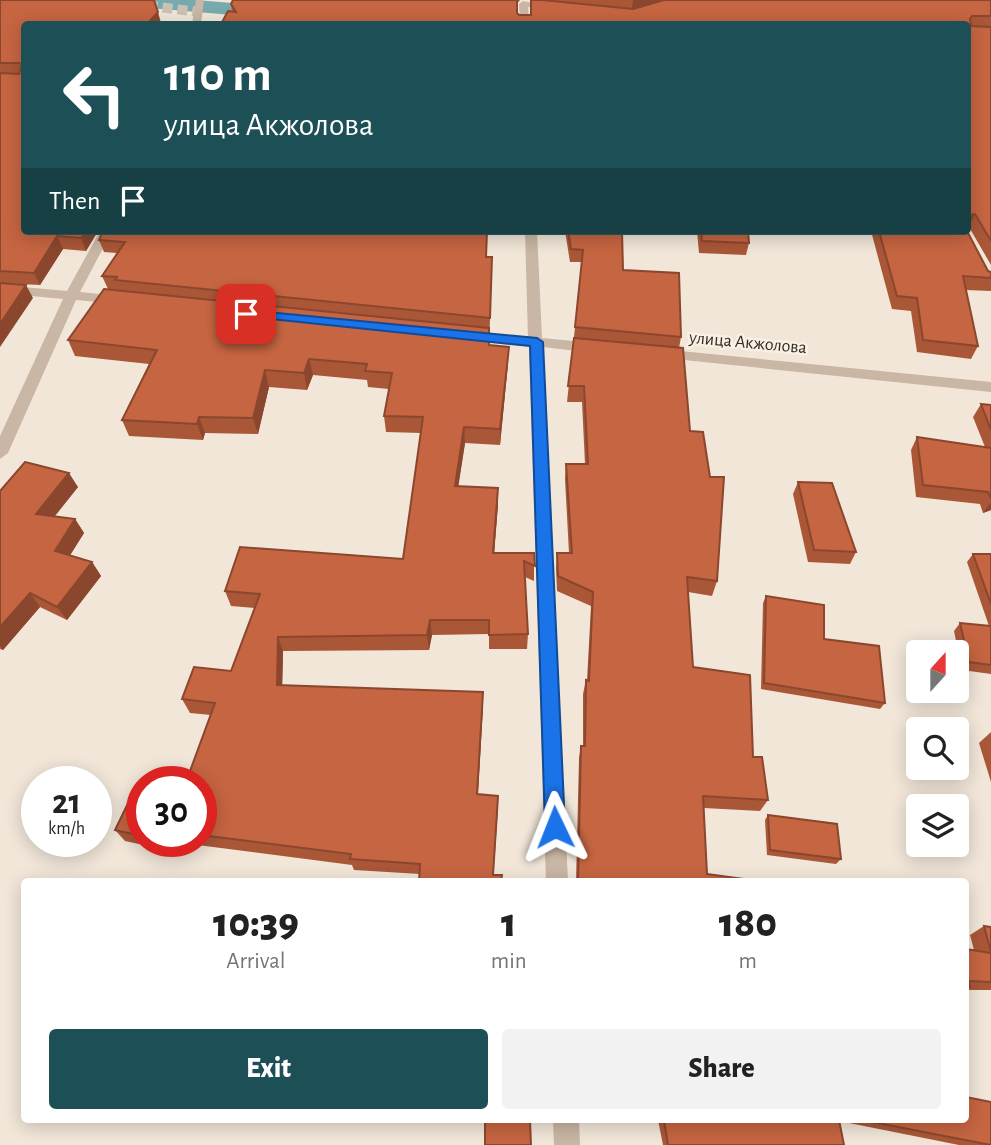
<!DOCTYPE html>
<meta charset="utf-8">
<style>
:root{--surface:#fff;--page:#f2f2f2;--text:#222;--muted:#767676;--accent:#1c5056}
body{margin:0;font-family:"Alegreya Sans",sans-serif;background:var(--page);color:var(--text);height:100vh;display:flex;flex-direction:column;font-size:26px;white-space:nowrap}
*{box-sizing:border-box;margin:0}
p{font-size:23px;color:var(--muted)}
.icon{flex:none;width:38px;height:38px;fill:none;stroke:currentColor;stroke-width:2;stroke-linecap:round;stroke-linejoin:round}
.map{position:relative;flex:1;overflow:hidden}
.panel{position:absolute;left:21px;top:878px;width:948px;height:245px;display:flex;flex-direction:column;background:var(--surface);border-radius:7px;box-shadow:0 4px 18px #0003}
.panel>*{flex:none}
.banner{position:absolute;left:21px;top:21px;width:950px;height:214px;border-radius:7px;box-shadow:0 4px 18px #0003;background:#1c5056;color:#fff;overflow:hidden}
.needle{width:46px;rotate:21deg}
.buttons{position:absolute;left:906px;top:640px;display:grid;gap:14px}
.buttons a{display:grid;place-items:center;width:63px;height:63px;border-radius:7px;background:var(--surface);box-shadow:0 4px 18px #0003;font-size:35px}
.speed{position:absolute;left:21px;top:766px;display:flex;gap:14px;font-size:35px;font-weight:700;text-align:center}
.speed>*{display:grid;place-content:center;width:91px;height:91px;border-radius:50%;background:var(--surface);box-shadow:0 4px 18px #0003;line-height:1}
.speed small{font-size:18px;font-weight:400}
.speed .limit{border:10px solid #d22;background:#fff;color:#111}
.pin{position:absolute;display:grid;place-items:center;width:60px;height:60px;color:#fff;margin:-30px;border-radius:14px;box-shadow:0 4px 10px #0006}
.me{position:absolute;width:77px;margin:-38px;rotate:358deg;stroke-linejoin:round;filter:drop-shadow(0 0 5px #0008)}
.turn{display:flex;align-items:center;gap:24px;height:147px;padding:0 28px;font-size:32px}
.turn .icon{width:91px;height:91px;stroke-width:2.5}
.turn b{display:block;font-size:49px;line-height:60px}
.then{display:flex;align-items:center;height:66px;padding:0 28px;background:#0003;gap:14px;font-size:26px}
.eta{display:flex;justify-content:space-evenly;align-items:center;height:119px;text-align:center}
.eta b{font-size:42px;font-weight:800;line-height:49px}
.button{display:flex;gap:14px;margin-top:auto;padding:14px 28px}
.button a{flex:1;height:80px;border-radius:7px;background:var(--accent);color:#fff;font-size:28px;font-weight:800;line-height:80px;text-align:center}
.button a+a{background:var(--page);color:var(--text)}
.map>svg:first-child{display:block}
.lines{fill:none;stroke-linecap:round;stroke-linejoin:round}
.canal{fill:#77aaae;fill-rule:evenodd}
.minor-tunnel{stroke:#cbc1b4;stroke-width:10;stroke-dasharray:10 5;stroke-linecap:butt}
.minor{fill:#c9b6a4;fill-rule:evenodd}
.wall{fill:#aa5738}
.shaded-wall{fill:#8b472e}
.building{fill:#c66541;stroke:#8b472e;stroke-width:2}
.route{fill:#1a73e8;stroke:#114b97;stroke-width:2}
.labels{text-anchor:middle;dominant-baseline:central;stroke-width:5;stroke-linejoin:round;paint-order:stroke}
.far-street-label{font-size:18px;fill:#342b26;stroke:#f9f0e4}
</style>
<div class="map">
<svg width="991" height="1145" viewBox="0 0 991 1145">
<rect width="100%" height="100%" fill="#f1e6d8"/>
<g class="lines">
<path class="canal" d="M 116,0 L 196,0 L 244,4 L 271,0 L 319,0 L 309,6 L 244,16 L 126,6 Z"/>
<path class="minor-tunnel" d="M 103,0 L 198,12"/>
<g class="minor">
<path d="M 196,0 L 204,0 L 201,24 L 192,24 Z"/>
<path d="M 523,1 L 558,8 L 554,11 L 528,7 L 529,24 L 520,24 L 519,4 Z"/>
<path d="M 100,231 L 112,231 L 80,292 L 120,296 L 127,300 L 120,304 L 76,300 L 8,453 L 0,459 L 0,436 L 63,299 L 0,293 L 0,285 L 67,291 Z"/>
<path d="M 525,231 L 537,231 L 542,338 L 594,343 L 601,348 L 594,353 L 543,347 L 568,882 L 546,882 L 529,346 L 465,339 L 458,335 L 465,331 L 528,337 Z"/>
<path d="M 660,349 L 991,382 L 991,392 L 655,357 L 655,351 Z"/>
<path d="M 553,1120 L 579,1120 L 580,1145 L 554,1145 Z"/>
</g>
</g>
<g class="wall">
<path d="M 0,0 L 161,23 L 24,24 L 98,231 L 86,251 L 63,249 L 40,285 L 0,283 Z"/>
<path d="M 233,0 L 520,0 L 517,4 L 517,13 L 519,15 L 531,15 L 531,0 L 991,0 L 991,265 L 969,227 L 968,24 L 232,12 L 231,4 Z"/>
<path d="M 565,231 L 622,231 L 623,270 L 681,337 L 679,348 L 690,431 L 717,581 L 712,596 L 688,592 L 693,667 L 753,757 L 768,800 L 760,811 L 704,808 L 707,874 L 765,882 L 576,882 L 579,758 L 581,746 L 583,746 L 583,694 L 586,680 L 587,680 L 591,606 L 557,591 L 556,568 L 557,553 L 569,553 L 565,479 L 566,464 L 585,464 L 582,402 L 567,402 L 582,262 L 570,262 Z"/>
<path d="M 697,231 L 748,231 L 749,243 L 746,255 L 699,253 Z"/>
<path d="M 871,231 L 967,231 L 991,278 L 991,291 L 966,290 L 978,346 L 971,359 L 917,352 L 911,311 L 892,309 Z"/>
<path d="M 99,240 L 487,257 L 492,269 L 489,345 L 508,363 L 500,445 L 465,443 L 458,486 L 498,488 L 498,504 L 494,553 L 534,553 L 534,581 L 525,577 L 528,634 L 527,649 L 489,649 L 489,634 L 432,635 L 429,650 L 283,651 L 282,685 L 483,692 L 483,705 L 478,795 L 498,796 L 498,808 L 420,874 L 354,870 L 352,865 L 174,842 L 201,842 L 201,782 L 211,715 L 190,713 L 182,699 L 231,671 L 255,608 L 231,606 L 225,591 L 403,559 L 421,433 L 386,432 L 384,416 L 389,389 L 368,387 L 367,380 L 313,375 L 307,390 L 269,387 L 258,434 L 205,433 L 203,440 L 129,436 L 122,420 L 149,364 L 75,356 L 68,340 L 119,290 L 108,289 L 102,276 L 117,253 L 104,252 Z"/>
<path d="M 981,404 L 991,405 L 991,510 L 983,513 L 980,504 L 916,497 L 911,450 L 917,437 L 985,447 L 973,417 Z"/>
<path d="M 798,482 L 856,552 L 850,564 L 808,562 L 793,494 Z"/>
<path d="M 78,487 L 55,516 L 75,519 L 84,533 L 70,555 L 92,562 L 101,576 L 67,620 L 40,607 L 3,650 L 0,649 L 0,491 Z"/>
<path d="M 973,554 L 991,554 L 991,674 L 962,670 L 954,631 L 960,623 L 989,626 L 967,562 Z"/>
<path d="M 766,596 L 885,703 L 880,709 L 761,689 L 763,603 Z"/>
<path d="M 991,732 L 991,782 L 979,743 Z"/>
<path d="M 142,793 L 142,842 L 165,842 L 162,849 L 125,841 L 115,830 Z"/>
<path d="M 768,815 L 841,859 L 836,864 L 767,855 L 765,820 Z"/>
<path d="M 984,926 L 991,927 L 991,990 L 966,990 L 966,949 L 974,950 L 970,935 Z"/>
<path d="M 658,1120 L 966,1120 L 991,1145 L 959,1145 L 839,1121 L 844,1145 L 663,1145 Z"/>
</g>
<g class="shaded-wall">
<path d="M 633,0 L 666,0 L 632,9 Z"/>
<path d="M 158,12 L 161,23 L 160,24 L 147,24 Z"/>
<path d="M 975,214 L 969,227 L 968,227 L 968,215 Z"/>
<path d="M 86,231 L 98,231 L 86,251 L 81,238 Z"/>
<path d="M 57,236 L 63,249 L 40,285 L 34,273 Z"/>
<path d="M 26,285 L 33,298 L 0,347 L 0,324 Z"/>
<path d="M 509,347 L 508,363 L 500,445 L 500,429 Z"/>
<path d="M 309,359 L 313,375 L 307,390 L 304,373 Z"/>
<path d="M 265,370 L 269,387 L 258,434 L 253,418 Z"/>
<path d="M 199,417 L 205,433 L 203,440 L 197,424 Z"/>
<path d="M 464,427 L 465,443 L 456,502 L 455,486 Z"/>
<path d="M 69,473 L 78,487 L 45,528 L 36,514 Z"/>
<path d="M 498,488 L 498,504 L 493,568 L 493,553 Z"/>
<path d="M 991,502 L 991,510 L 983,513 Z"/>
<path d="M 75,519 L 84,533 L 64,565 L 55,551 Z"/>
<path d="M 92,562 L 101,576 L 67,620 L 57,607 Z"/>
<path d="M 30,593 L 40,607 L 3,650 L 0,646 L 0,627 Z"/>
<path d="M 430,620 L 432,635 L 429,650 L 427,635 Z"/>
<path d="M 278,637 L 283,651 L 282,698 L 277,685 Z"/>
<path d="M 483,692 L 483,705 L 477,806 L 477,794 Z"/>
<path d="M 498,796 L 498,808 L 493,882 Z"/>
<path d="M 156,842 L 165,842 L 162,849 Z"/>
</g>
<g class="building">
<path d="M 0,0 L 154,0 L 158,12 L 147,24 L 24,24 L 24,231 L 86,231 L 81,238 L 57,236 L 34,273 L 0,271 L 0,73 L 19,74 L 22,65 L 19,63 L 0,63 Z"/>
<path d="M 233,0 L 517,0 L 517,13 L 519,15 L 531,15 L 531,0 L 542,0 L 633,9 L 664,0 L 991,0 L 991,16 L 972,16 L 970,19 L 971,26 L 991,27 L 991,241 L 975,214 L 968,215 L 968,24 L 221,24 L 228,11 L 236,12 L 231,4 Z"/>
<path d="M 103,231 L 487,231 L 486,257 L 492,257 L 490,318 L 115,280 L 117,277 L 102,276 L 125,242 L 99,240 Z"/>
<path d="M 568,231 L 622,231 L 623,270 L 679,273 L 681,337 L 575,327 L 583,250 L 571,249 Z"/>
<path d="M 701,231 L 748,231 L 749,243 L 702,241 Z"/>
<path d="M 879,231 L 967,231 L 988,271 L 991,272 L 991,278 L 963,276 L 978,346 L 923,340 L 917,298 L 897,296 Z"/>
<path d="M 0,283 L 26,285 L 0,324 Z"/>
<path d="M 104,289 L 489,328 L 489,345 L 509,347 L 500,429 L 464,427 L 455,486 L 498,488 L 493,553 L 534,553 L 535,566 L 524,561 L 528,634 L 489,635 L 489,620 L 430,620 L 427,635 L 278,637 L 277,685 L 483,692 L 477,794 L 498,796 L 493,875 L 502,875 L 501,882 L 419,882 L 420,864 L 350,859 L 351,854 L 201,835 L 201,782 L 186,782 L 215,703 L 182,699 L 194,667 L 231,671 L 260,594 L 225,591 L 240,547 L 403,559 L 423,417 L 384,416 L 392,373 L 365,371 L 367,364 L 309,359 L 304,373 L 265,370 L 253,418 L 199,417 L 197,424 L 122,420 L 157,350 L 68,340 Z"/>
<path d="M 574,338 L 683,348 L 690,431 L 703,432 L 710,477 L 724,477 L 717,581 L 687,577 L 693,667 L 750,675 L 753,757 L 762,757 L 768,800 L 703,796 L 707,874 L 765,882 L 578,882 L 581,746 L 585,746 L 586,680 L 589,681 L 593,592 L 558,576 L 557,553 L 572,553 L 566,464 L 588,464 L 584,386 L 568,386 Z"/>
<path d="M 981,404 L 991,405 L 991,430 Z"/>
<path d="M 917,437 L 991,448 L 991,499 L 988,492 L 923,485 Z"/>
<path d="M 25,462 L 69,473 L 36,514 L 75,519 L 55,551 L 92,562 L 57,607 L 30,593 L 0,627 L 0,491 Z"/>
<path d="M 798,482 L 832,483 L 856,552 L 814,550 Z"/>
<path d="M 973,554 L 991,554 L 991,604 Z"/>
<path d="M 766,596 L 824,605 L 824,639 L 879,646 L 885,703 L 764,683 Z"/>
<path d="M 960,623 L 991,626 L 991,665 L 969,662 Z"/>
<path d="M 134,791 L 142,793 L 142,836 L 115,830 Z"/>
<path d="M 768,815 L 837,824 L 841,859 L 770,850 Z"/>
<path d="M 984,926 L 991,927 L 991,952 Z"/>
<path d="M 966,949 L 991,953 L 991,982 L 969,981 L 970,987 L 966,987 Z"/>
<path d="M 966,1097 L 991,1102 L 991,1145 L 862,1120 L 966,1120 Z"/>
<path d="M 485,1120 L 530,1120 L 531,1145 L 485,1145 Z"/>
<path d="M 664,1120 L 839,1120 L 844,1145 L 668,1145 Z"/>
</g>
<path class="route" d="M 246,310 L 537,338 L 543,342 L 565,827 L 562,834 L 555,836 L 548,834 L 545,827 L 530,346 L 242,316 L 242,311 Z"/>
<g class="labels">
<g class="far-street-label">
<text transform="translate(748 343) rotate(5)">улица Акжолова</text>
</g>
</g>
</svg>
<div class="buttons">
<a><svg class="needle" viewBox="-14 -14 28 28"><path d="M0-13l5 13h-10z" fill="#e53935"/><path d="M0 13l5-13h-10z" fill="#767676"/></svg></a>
<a><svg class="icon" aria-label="search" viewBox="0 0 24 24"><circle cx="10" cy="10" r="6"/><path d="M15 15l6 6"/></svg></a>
<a><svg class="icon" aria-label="layers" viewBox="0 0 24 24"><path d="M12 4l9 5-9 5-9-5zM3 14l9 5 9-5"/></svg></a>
</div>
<div class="speed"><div>21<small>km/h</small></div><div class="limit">30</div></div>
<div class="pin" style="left:246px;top:314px;background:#d93025"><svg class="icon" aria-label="arrive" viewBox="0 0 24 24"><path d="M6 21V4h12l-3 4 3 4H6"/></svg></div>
<svg class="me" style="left:555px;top:827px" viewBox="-20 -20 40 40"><path d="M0-17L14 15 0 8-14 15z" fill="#1a73e8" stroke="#fff" stroke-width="4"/></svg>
<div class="banner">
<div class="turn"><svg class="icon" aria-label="left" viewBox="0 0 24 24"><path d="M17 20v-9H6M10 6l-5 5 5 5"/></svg><div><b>110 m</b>улица Акжолова</div></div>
<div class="then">Then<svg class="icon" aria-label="arrive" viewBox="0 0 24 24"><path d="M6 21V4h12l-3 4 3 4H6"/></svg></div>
</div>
<section class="panel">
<div class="eta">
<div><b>10:39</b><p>Arrival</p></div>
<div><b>1</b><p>min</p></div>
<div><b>180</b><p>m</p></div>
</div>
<div class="button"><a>Exit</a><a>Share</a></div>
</section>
</div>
